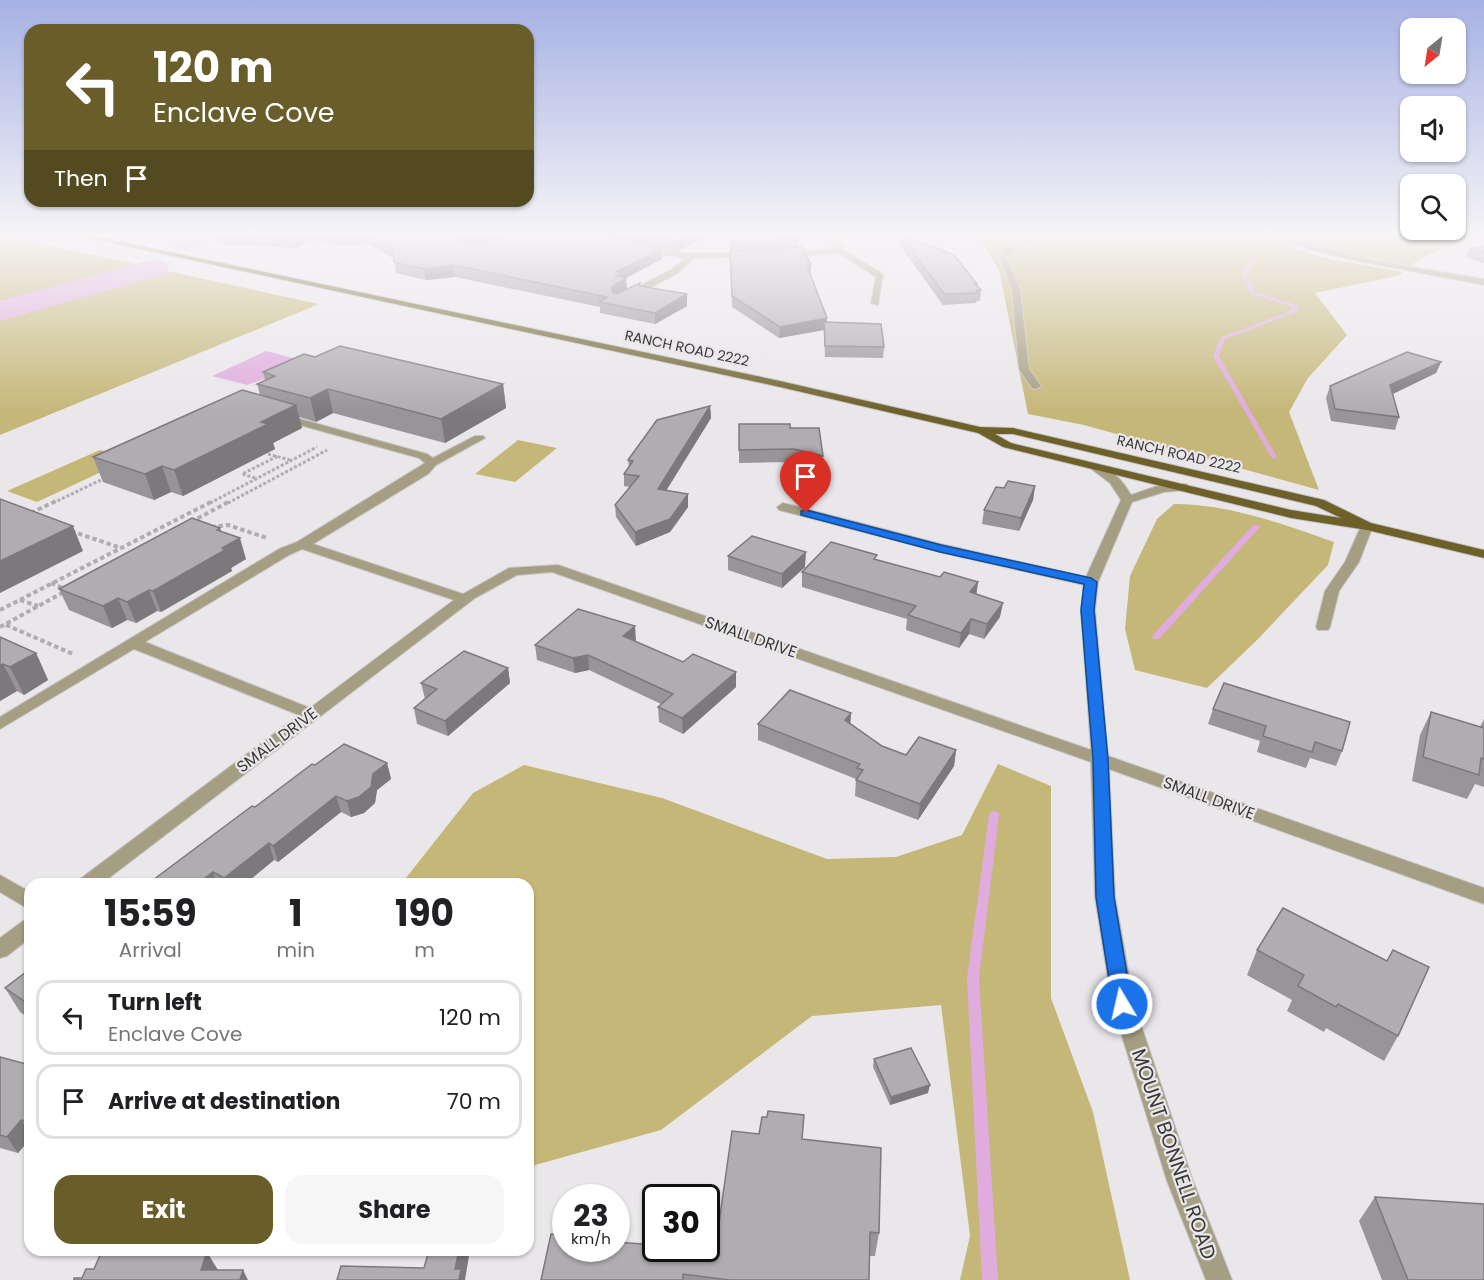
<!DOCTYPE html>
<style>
:root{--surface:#fff;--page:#f6f6f6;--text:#202124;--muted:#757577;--line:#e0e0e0;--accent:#695d2a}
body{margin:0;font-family:Poppins,sans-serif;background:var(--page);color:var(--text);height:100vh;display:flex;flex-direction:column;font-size:22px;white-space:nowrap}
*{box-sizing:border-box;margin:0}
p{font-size:20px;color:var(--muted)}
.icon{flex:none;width:33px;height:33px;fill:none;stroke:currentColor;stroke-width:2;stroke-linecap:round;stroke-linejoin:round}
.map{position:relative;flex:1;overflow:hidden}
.side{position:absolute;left:24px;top:878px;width:510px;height:378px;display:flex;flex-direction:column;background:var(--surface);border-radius:18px;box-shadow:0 2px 4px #0004}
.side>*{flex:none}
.guide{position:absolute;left:24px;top:24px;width:510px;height:183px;border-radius:18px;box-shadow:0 2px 4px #0004;background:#695d2a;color:#fff;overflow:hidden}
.needle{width:39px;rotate:210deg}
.tools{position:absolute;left:1400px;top:18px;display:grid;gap:12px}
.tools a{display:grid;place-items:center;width:66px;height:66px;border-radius:12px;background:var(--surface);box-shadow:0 2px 4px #0004;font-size:30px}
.speed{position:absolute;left:552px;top:1184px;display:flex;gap:12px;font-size:30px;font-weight:700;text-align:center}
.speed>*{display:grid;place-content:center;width:78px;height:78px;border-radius:50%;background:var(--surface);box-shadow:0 2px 4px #0004;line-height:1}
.speed small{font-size:15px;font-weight:400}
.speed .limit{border:3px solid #111;border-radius:9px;background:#fff;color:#111}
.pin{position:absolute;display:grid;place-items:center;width:51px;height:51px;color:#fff;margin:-62px -26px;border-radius:50% 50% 50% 0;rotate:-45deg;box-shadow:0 0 6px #0007}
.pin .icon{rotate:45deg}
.me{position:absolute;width:66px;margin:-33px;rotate:351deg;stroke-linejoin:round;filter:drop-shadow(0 0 4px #0008)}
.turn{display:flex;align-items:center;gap:21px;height:126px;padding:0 30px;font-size:27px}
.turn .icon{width:78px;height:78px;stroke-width:2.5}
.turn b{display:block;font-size:42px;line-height:51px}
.then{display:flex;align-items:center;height:57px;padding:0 30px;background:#0003;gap:12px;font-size:22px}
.eta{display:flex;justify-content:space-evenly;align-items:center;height:102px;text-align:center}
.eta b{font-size:36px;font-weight:700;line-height:42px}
.action{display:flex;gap:12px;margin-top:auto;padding:12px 30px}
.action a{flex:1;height:69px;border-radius:18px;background:var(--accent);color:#fff;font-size:24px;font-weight:700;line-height:69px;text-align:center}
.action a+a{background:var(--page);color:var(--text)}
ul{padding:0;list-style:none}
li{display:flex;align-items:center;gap:18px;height:75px;margin:0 12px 9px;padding:0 18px;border:3px solid var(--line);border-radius:18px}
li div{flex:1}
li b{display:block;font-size:22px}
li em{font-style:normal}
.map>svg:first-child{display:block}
.green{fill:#c5b778}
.water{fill:#e0acde}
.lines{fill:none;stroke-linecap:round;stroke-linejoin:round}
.stream{fill:#e0acde;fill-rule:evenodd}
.river{fill:#e0acde;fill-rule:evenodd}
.minor-casing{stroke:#c7c4c7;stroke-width:2}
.major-casing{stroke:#c7c4c7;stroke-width:2}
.path-far1{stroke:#b0adb0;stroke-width:3;stroke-dasharray:3 2;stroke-linecap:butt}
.path{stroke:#b0adb0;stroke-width:4;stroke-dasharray:4.5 3;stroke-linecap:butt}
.minor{fill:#a59e82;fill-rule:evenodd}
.major{fill:#6d6029;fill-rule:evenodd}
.wall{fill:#979597}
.shaded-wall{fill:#7b797b}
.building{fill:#b0adb0;stroke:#7b797b;stroke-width:1.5}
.route{fill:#1a73e8;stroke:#114b97;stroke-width:1.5}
.labels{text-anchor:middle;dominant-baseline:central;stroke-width:4.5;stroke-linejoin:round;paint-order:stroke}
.far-street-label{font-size:14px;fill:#393839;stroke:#eae7ea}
.street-label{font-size:16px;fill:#393839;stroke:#eae7ea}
.near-street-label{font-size:20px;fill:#393839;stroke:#eae7ea}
</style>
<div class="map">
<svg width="1484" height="1280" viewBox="0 0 1484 1280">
<rect width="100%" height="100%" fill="#eae7ea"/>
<g class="green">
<path d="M 968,233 L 1252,233 L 1319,257 L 1403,272 L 1397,276 L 1315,293 L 1347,335 L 1308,378 L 1289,412 L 1319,490 L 1084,425 L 1028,414 L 999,270 L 978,236 Z"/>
<path d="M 1279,233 L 1440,233 L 1465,240 L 1419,259 L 1411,266 C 1367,257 1320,251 1279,233 Z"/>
<path d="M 0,235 L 319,304 L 0,435 Z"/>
<path d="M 518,440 L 557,448 L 515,482 L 475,474 Z"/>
<path d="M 100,450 L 129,459 L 37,502 L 7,491 Z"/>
<path d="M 1174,504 C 1224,503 1287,525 1334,542 L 1328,565 L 1258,639 L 1207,688 L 1135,670 L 1125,629 L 1130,576 L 1157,519 Z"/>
<path d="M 998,764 L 1051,786 L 1051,998 L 1093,1112 L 1130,1280 L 960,1280 L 970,1236 L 941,1005 L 812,1016 L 661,1130 L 528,1167 L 528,884 L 402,883 L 473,793 L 524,765 L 662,798 L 827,859 L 896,857 L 962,835 Z"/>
</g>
<path class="water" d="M 266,351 L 335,369 L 267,378 L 247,385 L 212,376 Z"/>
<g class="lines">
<g class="stream">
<path d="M 1252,259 L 1256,260 L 1246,274 L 1255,292 L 1297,305 L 1297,312 L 1225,339 L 1219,356 L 1277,457 L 1274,459 L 1271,457 L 1213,356 L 1221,337 L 1291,311 L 1292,307 L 1251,294 L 1242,274 Z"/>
<path d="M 1253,525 L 1259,525 L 1260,527 L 1159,639 L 1153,639 L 1152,637 L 1153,635 Z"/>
<path d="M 994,811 L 998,812 L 999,815 L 979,978 L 998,1280 L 982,1280 L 967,978 L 989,815 L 990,812 Z"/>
</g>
<g class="river">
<path d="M 182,233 L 211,233 C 201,247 195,253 178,249 L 174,243 Z"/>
<path d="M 154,259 L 165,262 L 169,268 L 165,274 L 0,321 L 0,301 Z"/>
</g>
<defs>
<g id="minor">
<path d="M 826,233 L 834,233 L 843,250 L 883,274 L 878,305 L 871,303 L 876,277 L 839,253 L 786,257 L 782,255 L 786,253 L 835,249 Z"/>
<path d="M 1044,233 L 1055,233 L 1015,250 L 1007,257 L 1020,290 L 1029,369 L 1041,386 L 1036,389 L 1032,388 L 1019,369 L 1012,290 L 999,257 L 1009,246 Z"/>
<path d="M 1264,233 C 1288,233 1320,247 1344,253 C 1390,265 1437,271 1484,279 L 1484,285 L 1347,259 L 1291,244 Z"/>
<path d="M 643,247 L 683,253 L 750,253 L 754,255 L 750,257 L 694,258 L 678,273 L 632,297 L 626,297 L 626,293 L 672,269 L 685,258 L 640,251 L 640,247 Z"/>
<path d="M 282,414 L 427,454 L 433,458 L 475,436 L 483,436 L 485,438 L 436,465 L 428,474 L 313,544 L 463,594 L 509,568 L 558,565 L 1091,750 L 1081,610 L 1084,585 L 940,552 L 779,510 L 777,507 L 783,503 L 941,544 L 1086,577 L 1121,500 L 1110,483 L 1090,468 L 1090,464 C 1106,461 1124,482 1131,495 L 1163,484 L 1187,484 L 1187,490 L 1164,492 L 1132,502 L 1098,582 L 1095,610 L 1108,756 L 1484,888 L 1484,904 L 1109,769 L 1115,897 L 1134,1004 L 1193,1181 L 1232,1280 L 1206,1280 L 1167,1181 L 1112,1004 L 1095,897 L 1091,762 L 552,572 L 517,575 L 475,598 L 101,884 L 78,884 L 80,879 L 299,715 L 134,649 L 0,729 L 0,717 L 279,549 L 297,542 L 425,463 L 419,458 L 278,419 L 277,417 ZM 302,549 L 454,600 L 310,708 L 145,642 L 289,555 Z"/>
<path d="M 1367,522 L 1373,526 L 1359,562 L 1339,591 L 1330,627 L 1328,630 L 1318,630 L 1316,627 L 1325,591 L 1345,562 L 1361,526 Z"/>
<path d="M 0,875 L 30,892 L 30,910 L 0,892 Z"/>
<path d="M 30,919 L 30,938 L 7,956 L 0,958 L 0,938 L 23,921 Z"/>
</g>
<path id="major" d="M 66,233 L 80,233 L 780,381 L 980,427 L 1013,428 L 1324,500 L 1371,523 L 1484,550 L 1484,558 L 1367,530 L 1291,518 L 1003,447 L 978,433 L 780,387 ZM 995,434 L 1013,434 L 1316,506 L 1341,518 L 1291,510 L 1011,443 Z"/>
</defs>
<use href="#minor" class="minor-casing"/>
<use href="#major" class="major-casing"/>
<g class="path-far1">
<path d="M 268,454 L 290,460"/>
<path d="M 255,478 L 242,474 L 278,456"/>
<path d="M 53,503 L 105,478"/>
<path d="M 210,503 L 317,447"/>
<path d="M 228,503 L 327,450"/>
</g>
<g class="path">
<path d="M 31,513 L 56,501"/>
<path d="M 191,522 L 230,501"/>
<path d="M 211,527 L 228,525 L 267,538"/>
<path d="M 71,531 L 118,547"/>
<path d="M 51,583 L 65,589"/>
<path d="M 20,600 L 38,606"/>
<path d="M 0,610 L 213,501"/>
<path d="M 6,625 L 73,654"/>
<path d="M 0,627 L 64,592"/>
</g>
<use href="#minor" class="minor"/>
<use href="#major" class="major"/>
</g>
<g class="wall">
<path d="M 214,233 L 705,233 L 705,237 L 676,252 L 662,249 L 662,259 L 626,278 L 627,289 L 640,283 L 640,286 L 687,306 L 655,324 L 600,313 L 600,307 L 455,277 L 426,280 L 396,273 L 394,259 L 369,244 L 337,246 L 321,241 L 305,242 L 296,248 L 217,244 Z"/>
<path d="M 729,233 L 798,239 L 798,247 L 811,265 L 811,276 L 827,318 L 826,322 L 884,347 L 883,358 L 825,357 L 824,330 L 779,338 L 732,307 Z"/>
<path d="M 900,234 L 977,284 L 977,286 L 981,290 L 980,301 L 977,301 L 976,303 L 943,305 L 899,244 Z"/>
<path d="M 1484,246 L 1484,263 L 1466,257 L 1469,249 Z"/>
<path d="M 315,357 L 503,384 L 506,408 L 445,443 L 333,413 L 316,422 L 299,417 L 302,428 L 273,443 L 275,449 L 183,496 L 171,492 L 154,500 L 103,482 L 93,457 L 260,395 L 257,384 L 265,380 L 263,372 Z"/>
<path d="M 1441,362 L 1436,373 L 1393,394 L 1399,417 L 1395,430 L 1331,421 L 1326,398 L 1330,386 Z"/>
<path d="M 710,406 L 711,418 L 666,491 L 688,507 L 670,532 L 636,546 L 616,517 L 615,505 L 630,487 L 624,486 L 624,474 L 629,467 L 628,460 Z"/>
<path d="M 739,424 L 790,428 L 823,456 L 823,469 L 793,462 L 739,463 Z"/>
<path d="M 1035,486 L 1033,500 L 1019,531 L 982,524 L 984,510 L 1004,488 Z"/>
<path d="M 221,532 L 246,559 L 231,568 L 232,571 L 161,612 L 157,611 L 136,623 L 127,620 L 112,628 L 69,610 L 59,589 Z"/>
<path d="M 728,556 L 805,567 L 782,588 L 728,570 Z"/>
<path d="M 877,560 L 940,577 L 978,582 L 976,594 L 1000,617 L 984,639 L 969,634 L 959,648 L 906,630 L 907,619 L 802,587 L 802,572 Z"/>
<path d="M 0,637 L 36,653 L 48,680 L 24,695 L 17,691 L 0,701 Z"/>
<path d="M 635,641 L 736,687 L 683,734 L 659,722 L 658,707 L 661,704 L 589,670 L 575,673 L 537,660 L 535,645 Z"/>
<path d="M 508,668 L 510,683 L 448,736 L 417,724 L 414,708 L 425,699 L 421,683 Z"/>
<path d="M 1213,709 L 1342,751 L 1336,766 L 1310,758 L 1306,768 L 1257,752 L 1260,741 L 1208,724 Z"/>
<path d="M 1431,712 L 1480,727 L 1484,719 L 1484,787 L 1475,784 L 1467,799 L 1412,781 L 1420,735 Z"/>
<path d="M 851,713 L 850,723 L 882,746 L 906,755 L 956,750 L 954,766 L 918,820 L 855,796 L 856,779 L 758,740 L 758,724 Z"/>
<path d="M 387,763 L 391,779 L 377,790 L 375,803 L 364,813 L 351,817 L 341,812 L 278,862 L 274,860 L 245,884 L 155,884 L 153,880 L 315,765 Z"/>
<path d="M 1283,908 L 1398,1036 L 1384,1061 L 1326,1028 L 1324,1032 L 1287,1011 L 1292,1000 L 1247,975 L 1257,950 Z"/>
<path d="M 30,969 L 30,1019 L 20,1012 L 5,988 Z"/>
<path d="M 0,1057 L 30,1065 L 30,1139 L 18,1153 L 0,1148 Z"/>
<path d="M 874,1059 L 928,1093 L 890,1105 L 873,1067 Z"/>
<path d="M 759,1134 L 803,1139 L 879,1233 L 875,1256 L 869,1256 L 869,1280 L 541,1280 L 566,1248 L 715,1251 Z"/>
<path d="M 1375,1197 L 1484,1280 L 1382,1280 L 1359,1221 Z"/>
</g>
<g class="shaded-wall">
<path d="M 301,233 L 303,233 L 305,242 L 296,248 L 294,237 Z"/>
<path d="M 488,233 L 517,233 L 463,249 L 462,238 Z"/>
<path d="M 693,233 L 705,233 L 705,237 L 676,252 L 676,242 Z"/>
<path d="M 662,249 L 662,259 L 622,280 L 626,278 L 627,290 L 613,298 L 612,287 L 616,272 Z"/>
<path d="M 453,265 L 455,277 L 426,280 L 424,269 Z"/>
<path d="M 687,294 L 687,306 L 655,324 L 655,313 Z"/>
<path d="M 827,318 L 826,329 L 824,322 L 824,330 L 779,338 L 780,327 Z"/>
<path d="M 1441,362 L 1436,373 L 1386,397 L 1390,385 Z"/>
<path d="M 503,384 L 506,408 L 445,443 L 441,419 Z"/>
<path d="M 328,389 L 333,413 L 316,422 L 310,398 Z"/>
<path d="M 296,405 L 302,428 L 273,443 L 275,449 L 183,496 L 174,470 L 261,422 Z"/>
<path d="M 710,406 L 711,418 L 659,502 L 658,489 Z"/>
<path d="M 162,466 L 171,492 L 154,500 L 145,474 Z"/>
<path d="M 1035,486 L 1033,500 L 1019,531 L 1021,518 Z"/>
<path d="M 688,494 L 688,507 L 670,532 L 636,546 L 635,532 Z"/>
<path d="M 73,526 L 83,551 L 0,593 L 0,561 Z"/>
<path d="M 220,528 L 226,546 L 240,538 L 246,559 L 231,568 L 232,571 L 161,612 L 153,591 L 217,530 Z"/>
<path d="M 806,552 L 805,567 L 782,588 L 782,574 Z"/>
<path d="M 978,582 L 976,597 L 970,592 Z"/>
<path d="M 149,590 L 157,611 L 136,623 L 127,602 Z"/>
<path d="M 118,598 L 127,620 L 112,628 L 103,606 Z"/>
<path d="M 1003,603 L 1000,617 L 984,639 L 987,624 Z"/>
<path d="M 971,619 L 969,634 L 959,648 L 961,633 Z"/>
<path d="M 635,626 L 636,641 L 623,636 Z"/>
<path d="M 36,653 L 48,680 L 24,695 L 10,667 Z"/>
<path d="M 588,655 L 589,670 L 575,673 L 573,658 Z"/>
<path d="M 3,664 L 17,691 L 0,701 L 0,665 Z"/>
<path d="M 508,668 L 510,683 L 448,736 L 445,721 Z"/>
<path d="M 736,672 L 736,687 L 683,734 L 682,718 Z"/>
<path d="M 851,713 L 850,729 L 845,720 Z"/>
<path d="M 956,750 L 954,766 L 918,820 L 920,804 Z"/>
<path d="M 387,763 L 391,779 L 377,790 L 375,803 L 364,813 L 351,817 L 347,801 L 373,774 Z"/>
<path d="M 336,796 L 341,812 L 278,862 L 273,846 Z"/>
<path d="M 269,843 L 274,860 L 245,884 L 226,884 L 224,878 Z"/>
<path d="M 213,872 L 217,884 L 197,884 Z"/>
<path d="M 930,1085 L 928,1093 L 890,1105 L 891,1097 Z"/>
<path d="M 21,1120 L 30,1133 L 30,1139 L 18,1153 L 7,1137 Z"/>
<path d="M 459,1250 L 470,1250 L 465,1280 L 459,1280 L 455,1269 Z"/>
<path d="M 207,1252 L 221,1275 L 201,1270 Z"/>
<path d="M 243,1270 L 248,1280 L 240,1280 Z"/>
</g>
<g class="building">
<path d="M 214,233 L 301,233 L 294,237 Z"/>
<path d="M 326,233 L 488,233 L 462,238 L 463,242 L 478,243 L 515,233 L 599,233 L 614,236 L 662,249 L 616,272 L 622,273 L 616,276 L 626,278 L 612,287 L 612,292 L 617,294 L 640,283 L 639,286 L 687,294 L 655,313 L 599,302 L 607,297 L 453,265 L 424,269 L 394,262 L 394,249 L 367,234 L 335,235 Z"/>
<path d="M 639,233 L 693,233 L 676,242 Z"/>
<path d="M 729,233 L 795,233 L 798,239 L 730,243 Z"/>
<path d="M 900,234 L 954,255 L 977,284 L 975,284 L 981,290 L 976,291 L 978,293 L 944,294 Z"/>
<path d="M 1484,246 L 1484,253 L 1469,249 Z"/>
<path d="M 802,247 L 811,265 L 807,266 L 827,318 L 780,327 L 732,296 L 730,251 Z"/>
<path d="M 824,322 L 881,324 L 884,347 L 825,346 Z"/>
<path d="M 340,346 L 503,384 L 441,419 L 328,389 L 310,398 L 257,384 L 275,376 L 263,372 L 304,354 L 315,357 Z"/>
<path d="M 1407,352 L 1441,362 L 1390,385 L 1399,417 L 1335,409 L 1330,386 Z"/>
<path d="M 242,390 L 296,405 L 261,422 L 268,424 L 174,470 L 162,466 L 145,474 L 93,457 Z"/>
<path d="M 710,406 L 658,489 L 688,494 L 670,519 L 635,532 L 615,505 L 639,476 L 624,474 L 633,461 L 628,460 L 657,420 Z"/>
<path d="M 739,424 L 790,424 L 790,428 L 819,428 L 823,456 L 794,449 L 739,450 Z"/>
<path d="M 1008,481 L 1035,486 L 1021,518 L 984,510 L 996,487 L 1004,488 Z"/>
<path d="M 0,499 L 73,526 L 0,561 Z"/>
<path d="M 192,518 L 220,528 L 217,530 L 240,538 L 222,548 L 225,550 L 153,591 L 149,590 L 127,602 L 118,598 L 103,606 L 59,589 Z"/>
<path d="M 752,536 L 806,552 L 782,574 L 728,556 Z"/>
<path d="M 831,542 L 877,555 L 874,559 L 940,577 L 944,572 L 978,582 L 970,592 L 1003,603 L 987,624 L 971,619 L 961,633 L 908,615 L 916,606 L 802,572 Z"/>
<path d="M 578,609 L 635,626 L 623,636 L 683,662 L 693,654 L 736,672 L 682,718 L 658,707 L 673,694 L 588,655 L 573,658 L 535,645 Z"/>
<path d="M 0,637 L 36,653 L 10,667 L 3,664 L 0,665 Z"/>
<path d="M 464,651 L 508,668 L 445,721 L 414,708 L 437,689 L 421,683 Z"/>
<path d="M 1224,683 L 1350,722 L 1342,751 L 1315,742 L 1312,752 L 1263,736 L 1266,726 L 1213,709 Z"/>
<path d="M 790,690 L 851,713 L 845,720 L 882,746 L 906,755 L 919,737 L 956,750 L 920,804 L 856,780 L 863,770 L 857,768 L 860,764 L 758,724 Z"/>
<path d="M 1431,712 L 1484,728 L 1484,759 L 1481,758 L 1479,775 L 1423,757 Z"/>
<path d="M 344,744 L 387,763 L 373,774 L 371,787 L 359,797 L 347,801 L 336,796 L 273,846 L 269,843 L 224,878 L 213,872 L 197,884 L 159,884 L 153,880 L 252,806 L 255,807 L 312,764 L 315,765 Z"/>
<path d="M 1283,908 L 1387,961 L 1393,950 L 1429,967 L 1398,1036 L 1338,1004 L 1336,1007 L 1298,986 L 1304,975 L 1257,950 Z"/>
<path d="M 30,969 L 30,1005 L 5,988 Z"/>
<path d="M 911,1048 L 930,1085 L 891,1097 L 874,1059 Z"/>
<path d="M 0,1057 L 30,1065 L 30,1122 L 21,1120 L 7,1137 L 0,1135 Z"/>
<path d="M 768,1111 L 804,1115 L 802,1139 L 881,1148 L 879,1233 L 870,1232 L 869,1280 L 729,1280 L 683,1274 L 683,1280 L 541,1280 L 551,1234 L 566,1235 L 566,1248 L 616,1248 L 616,1242 L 656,1245 L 656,1248 L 688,1248 L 715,1251 L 732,1131 L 759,1134 L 762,1117 L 767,1117 Z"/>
<path d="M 1375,1197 L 1484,1204 L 1484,1280 L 1408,1280 Z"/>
<path d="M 429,1250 L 459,1250 L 455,1269 L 461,1269 L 459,1280 L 337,1280 L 341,1266 L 424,1268 Z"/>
<path d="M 207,1252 L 201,1270 L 243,1270 L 240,1280 L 74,1280 L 74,1278 L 82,1278 L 86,1269 L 94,1269 L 101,1253 Z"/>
</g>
<linearGradient id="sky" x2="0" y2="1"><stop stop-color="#a5b1e4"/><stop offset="0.57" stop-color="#f6f4f6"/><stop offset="1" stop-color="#f6f4f6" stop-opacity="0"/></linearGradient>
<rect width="1484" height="412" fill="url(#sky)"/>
<path class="route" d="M 806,510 L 941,545 L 1091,578 L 1097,582 L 1094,610 L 1108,759 L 1114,897 L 1132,1004 L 1129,1010 L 1122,1013 L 1115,1010 L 1113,1004 L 1096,897 L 1093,759 L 1081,610 L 1084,584 L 940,552 L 801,515 L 801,511 Z"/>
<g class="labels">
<g class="far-street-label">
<text transform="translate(687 348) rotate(12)">RANCH ROAD 2222</text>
<text transform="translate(1179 454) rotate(13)">RANCH ROAD 2222</text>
</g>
<g class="street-label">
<text transform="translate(751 637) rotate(19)">SMALL DRIVE</text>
<text transform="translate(277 740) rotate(-37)">SMALL DRIVE</text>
<text transform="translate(1209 798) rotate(20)">SMALL DRIVE</text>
</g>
<g class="near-street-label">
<text transform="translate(1174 1154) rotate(71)">MOUNT BONNELL ROAD</text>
</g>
</g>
</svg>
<div class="tools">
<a><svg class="needle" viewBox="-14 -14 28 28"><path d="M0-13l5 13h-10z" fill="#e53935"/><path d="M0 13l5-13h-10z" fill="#757577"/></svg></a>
<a><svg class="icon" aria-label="sound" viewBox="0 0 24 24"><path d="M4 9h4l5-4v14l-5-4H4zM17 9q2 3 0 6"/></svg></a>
<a><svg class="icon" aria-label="search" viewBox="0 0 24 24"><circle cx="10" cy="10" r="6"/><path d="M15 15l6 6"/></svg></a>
</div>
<div class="speed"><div>23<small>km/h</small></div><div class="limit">30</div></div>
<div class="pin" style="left:806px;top:513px;background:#d93025"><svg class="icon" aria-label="arrive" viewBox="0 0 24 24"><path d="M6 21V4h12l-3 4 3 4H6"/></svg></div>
<svg class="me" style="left:1122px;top:1004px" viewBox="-20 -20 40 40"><circle r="17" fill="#1a73e8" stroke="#fff" stroke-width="3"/><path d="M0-11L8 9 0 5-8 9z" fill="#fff"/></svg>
<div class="guide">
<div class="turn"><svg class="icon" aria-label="left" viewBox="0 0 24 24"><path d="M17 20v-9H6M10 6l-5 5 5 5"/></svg><div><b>120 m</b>Enclave Cove</div></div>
<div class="then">Then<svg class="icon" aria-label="arrive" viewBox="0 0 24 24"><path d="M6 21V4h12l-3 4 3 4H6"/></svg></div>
</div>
<section class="side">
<div class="eta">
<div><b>15:59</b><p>Arrival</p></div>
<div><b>1</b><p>min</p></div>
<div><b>190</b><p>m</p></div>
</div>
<ul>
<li><svg class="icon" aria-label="left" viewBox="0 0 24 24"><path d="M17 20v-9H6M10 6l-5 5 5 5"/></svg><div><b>Turn left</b><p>Enclave Cove</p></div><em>120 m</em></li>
<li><svg class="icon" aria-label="arrive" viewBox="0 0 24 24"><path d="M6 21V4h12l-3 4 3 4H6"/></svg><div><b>Arrive at destination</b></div><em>70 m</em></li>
</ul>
<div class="action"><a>Exit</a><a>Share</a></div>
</section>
</div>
